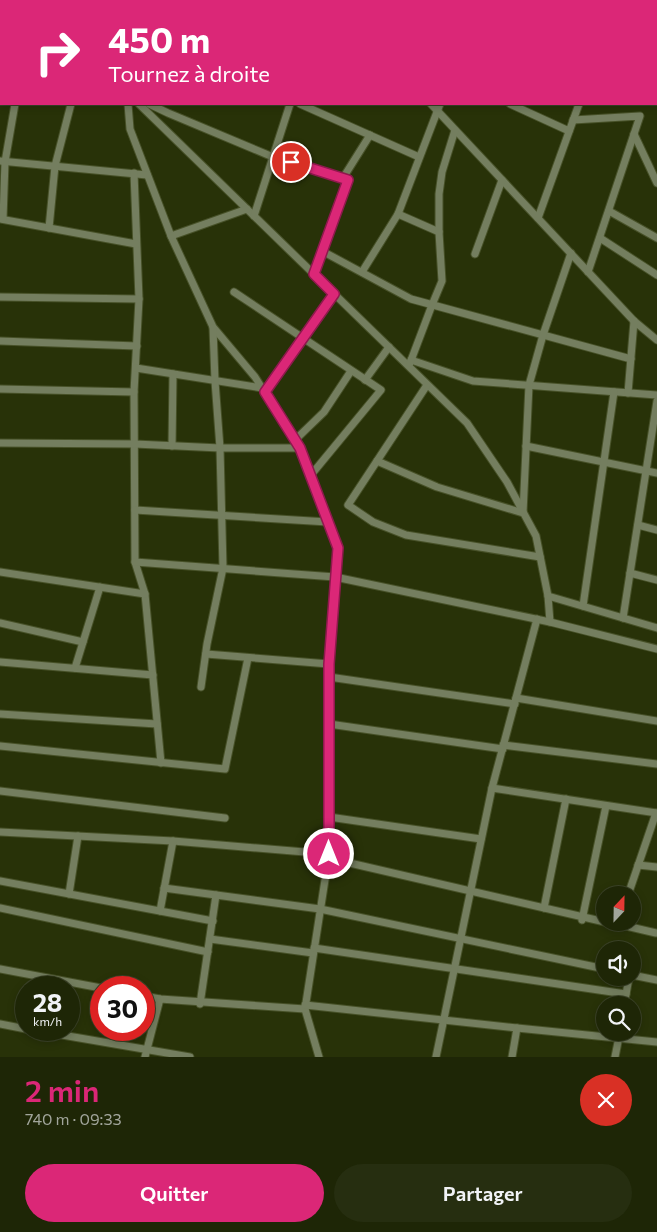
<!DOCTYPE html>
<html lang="fr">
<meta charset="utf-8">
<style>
:root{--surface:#1e2606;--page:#262e10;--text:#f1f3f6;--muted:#a1a59b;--line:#3c4328;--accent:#db2777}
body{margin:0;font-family:Commissioner,sans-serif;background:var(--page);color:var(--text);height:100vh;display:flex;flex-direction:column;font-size:19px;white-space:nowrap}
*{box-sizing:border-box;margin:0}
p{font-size:16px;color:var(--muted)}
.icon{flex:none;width:28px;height:28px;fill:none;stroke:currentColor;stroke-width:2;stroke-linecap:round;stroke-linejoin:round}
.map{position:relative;height:1057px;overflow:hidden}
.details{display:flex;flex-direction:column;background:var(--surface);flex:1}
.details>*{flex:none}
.banner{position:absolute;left:0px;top:0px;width:658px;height:105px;box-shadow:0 2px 8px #0003,0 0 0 1px var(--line);background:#db2777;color:#fff;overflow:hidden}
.needle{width:32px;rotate:22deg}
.fabs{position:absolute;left:596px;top:886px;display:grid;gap:10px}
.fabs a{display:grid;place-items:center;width:45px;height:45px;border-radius:50%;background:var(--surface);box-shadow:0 2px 8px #0003,0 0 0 1px var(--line);font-size:25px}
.speed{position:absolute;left:15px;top:976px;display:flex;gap:10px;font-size:25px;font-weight:700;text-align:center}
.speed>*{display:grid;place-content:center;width:65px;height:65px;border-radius:50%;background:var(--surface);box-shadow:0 2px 8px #0003,0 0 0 1px var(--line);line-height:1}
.speed small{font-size:12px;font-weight:400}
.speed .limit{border:8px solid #d22;background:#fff;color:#111}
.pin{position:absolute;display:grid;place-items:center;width:42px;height:42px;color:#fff;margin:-21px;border:2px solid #fff;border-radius:50%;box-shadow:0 1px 5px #0007}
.me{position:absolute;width:55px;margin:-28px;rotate:0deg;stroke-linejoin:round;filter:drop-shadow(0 0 4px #0008)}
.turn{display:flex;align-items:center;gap:18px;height:105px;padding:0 25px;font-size:22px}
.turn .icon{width:65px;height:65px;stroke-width:2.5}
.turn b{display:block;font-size:35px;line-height:42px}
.round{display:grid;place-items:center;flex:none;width:52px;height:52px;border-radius:26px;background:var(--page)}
.overview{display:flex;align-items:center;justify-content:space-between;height:85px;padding:0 25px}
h1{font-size:30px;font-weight:600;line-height:38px;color:var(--accent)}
.button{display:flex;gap:10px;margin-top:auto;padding:10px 25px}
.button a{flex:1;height:58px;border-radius:30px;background:var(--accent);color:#fff;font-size:20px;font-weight:600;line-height:58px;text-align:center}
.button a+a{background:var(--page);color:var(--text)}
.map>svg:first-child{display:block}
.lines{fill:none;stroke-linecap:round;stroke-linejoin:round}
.minor-casing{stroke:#475128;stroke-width:9}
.minor{stroke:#747e5f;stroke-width:7}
.route-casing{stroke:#8e194d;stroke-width:12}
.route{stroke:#db2777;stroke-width:9}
</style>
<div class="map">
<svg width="657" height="1057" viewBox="0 0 657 1057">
<rect width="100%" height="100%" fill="#283208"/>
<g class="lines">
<defs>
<g id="minor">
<path d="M 76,0 L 77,1"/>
<path d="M 140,0 L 145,1"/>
<path d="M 333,0 L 334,1"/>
<path d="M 488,0 L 489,1"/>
<path d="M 602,0 L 603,1"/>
<path d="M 132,1 L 133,0"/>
<path d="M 231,1 L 231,0"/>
<path d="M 324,1 L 325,0"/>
<path d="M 356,1 L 356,0"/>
<path d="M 482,1 L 482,0"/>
<path d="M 0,36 L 1,36"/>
<path d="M 656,75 L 657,76"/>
<path d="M 0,91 L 1,91"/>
<path d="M 128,104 L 130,129 L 171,236 L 213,327 L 255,377 L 300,448 L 338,548 L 329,664 L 329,854"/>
<path d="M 139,104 L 467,423 L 507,482 L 536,536 L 548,596 L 550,622"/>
<path d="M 149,104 L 168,113 L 273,157 L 348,180 L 314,274"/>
<path d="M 300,104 L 419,157"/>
<path d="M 431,104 L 634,321 L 657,340"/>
<path d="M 510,104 L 569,131"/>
<path d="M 573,120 L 640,116 L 588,272"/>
<path d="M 634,134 L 657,183"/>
<path d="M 0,161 L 147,175"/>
<path d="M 134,173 L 139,299 L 134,392 L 135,562 L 145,594 L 161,763"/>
<path d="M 343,178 L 370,135"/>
<path d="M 609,211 L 657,238"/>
<path d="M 398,214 L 439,232"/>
<path d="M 254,216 L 290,104"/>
<path d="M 538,218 L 579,104"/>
<path d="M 0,219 L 136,244"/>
<path d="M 3,219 L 5,162 L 15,104"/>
<path d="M 49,228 L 55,166 L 71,104"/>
<path d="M 171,236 L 247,209"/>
<path d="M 600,238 L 657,275"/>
<path d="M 322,251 L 411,299 L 631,359"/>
<path d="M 475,254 L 502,180"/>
<path d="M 362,272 L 398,214 L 440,104"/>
<path d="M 234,292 L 381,390 L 311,475"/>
<path d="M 0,297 L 139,299"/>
<path d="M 0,341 L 137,346"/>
<path d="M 411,360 L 473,381 L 657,395"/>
<path d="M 410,363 L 432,305 L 442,281 L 439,232 L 439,194 L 442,172 L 455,130"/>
<path d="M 136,368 L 262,388"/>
<path d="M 365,380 L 389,347"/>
<path d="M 427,385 L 348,505 L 373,522 L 406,535 L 540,557"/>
<path d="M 0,389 L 134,392"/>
<path d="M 265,392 L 334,294"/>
<path d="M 628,393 L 634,321"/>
<path d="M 295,440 L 324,412 L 351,371"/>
<path d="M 0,443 L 135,444 L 220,448 L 300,448"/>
<path d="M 172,446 L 173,374"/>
<path d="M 526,446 L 657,473"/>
<path d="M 377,461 L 437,487 L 523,513 L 529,385 L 543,335 L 571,253"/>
<path d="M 135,510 L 328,522"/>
<path d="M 638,525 L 657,530"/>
<path d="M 135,562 L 335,577 L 550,622 L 657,649"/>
<path d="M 0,572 L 145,594"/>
<path d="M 630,573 L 657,580"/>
<path d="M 548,596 L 657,628"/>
<path d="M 583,606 L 614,392"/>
<path d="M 623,618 L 657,401"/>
<path d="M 0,623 L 83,642"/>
<path d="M 206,654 L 329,664"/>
<path d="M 0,662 L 153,675"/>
<path d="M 75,668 L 100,587"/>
<path d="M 329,677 L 515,704"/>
<path d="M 201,687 L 207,644 L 223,568 L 220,448 L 215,381 L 213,328"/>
<path d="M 516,698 L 657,721"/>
<path d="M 0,714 L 157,724"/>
<path d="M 329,724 L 503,749"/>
<path d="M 503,745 L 657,764"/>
<path d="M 0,746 L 225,769 L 248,658"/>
<path d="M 492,788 L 657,813"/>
<path d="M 0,791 L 225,818"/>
<path d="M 329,817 L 481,839"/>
<path d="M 0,832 L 173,841 L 329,854 L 305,1009 L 319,1057"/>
<path d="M 328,858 L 605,922"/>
<path d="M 638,865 L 657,867"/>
<path d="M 0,881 L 213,921"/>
<path d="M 164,888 L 320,909 L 605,969"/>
<path d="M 69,894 L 78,836"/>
<path d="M 628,895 L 656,813"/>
<path d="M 0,908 L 208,952"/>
<path d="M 544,908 L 566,799"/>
<path d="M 160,911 L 173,841"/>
<path d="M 582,920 L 606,806"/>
<path d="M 609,922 L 656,933"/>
<path d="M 210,939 L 313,953"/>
<path d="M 314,948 L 626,994"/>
<path d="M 0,969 L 101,988"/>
<path d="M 632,975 L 657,980"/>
<path d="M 144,996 L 160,999 L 305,1009"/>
<path d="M 200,1004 L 216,895"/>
<path d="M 305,1005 L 517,1028 L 657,1042"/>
<path d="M 624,1005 L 629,978"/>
<path d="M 0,1024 L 26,1029"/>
<path d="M 33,1030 L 190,1057"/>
<path d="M 145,1057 L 160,999"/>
<path d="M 436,1057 L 492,788 L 537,619"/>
<path d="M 512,1057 L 517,1028"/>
<path d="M 615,1057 L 620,1032"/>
</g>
</defs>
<use href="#minor" class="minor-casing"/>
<use href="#minor" class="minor"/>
</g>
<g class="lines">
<defs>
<path id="route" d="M 291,162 L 348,180 L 314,274 L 334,294 L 265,392 L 300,448 L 338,548 L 329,664 L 329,854"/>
</defs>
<use href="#route" class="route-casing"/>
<use href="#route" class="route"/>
</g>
</svg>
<div class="fabs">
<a><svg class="needle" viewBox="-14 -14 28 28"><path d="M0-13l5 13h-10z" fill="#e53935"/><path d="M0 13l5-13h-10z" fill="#a1a59b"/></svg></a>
<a><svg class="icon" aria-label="sound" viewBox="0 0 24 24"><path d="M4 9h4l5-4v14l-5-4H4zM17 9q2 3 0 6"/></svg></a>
<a><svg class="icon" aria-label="search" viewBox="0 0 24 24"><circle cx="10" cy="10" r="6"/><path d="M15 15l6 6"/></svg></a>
</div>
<div class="speed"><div>28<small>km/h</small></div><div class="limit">30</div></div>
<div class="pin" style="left:291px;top:162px;background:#d93025"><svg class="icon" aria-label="arrive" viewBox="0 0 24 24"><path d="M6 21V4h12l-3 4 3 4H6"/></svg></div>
<svg class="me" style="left:329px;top:854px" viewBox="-20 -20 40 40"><circle r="17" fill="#db2777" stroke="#fff" stroke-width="3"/><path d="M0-11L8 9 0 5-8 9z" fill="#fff"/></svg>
<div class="banner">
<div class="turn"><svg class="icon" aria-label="right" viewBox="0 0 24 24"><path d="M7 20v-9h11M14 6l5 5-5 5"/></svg><div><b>450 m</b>Tournez à droite</div></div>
</div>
</div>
<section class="details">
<div class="overview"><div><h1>2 min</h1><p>740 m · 09:33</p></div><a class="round" style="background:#d93025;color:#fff"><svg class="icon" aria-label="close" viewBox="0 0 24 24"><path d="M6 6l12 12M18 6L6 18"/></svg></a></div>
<div class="button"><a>Quitter</a><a>Partager</a></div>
</section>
